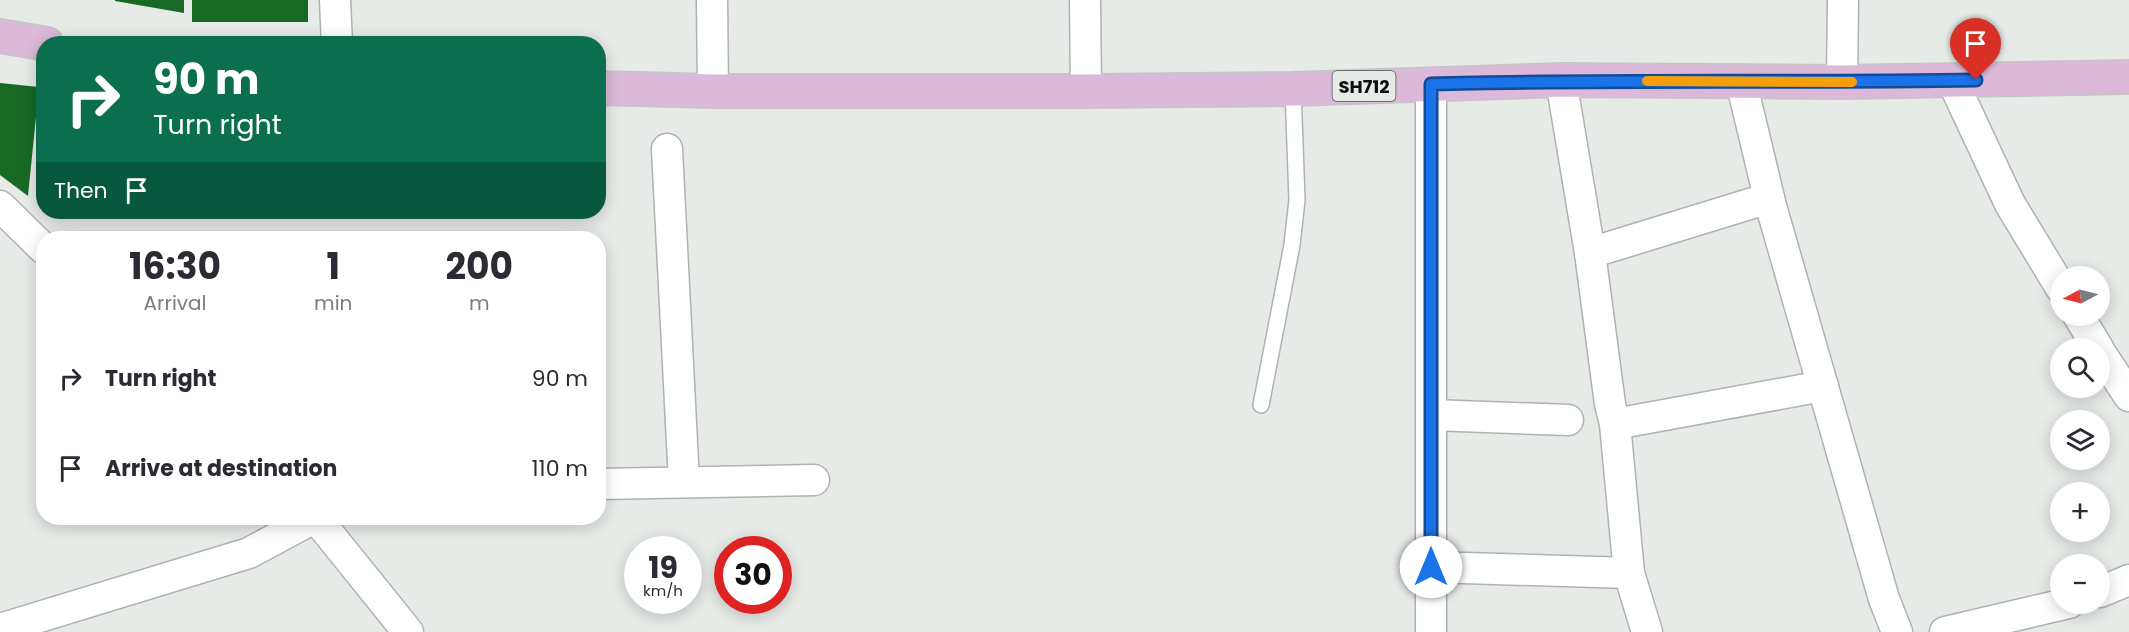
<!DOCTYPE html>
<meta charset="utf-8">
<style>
:root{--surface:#fff;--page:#f2f2f3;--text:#2b2b33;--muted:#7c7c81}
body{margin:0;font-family:Poppins,sans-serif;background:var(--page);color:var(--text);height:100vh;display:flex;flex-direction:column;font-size:22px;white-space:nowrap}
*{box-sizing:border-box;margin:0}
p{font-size:20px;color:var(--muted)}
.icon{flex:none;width:33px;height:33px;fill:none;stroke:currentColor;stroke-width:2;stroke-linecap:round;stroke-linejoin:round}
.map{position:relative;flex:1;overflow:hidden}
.drawer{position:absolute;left:36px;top:231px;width:570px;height:294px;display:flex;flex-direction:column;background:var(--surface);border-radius:24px;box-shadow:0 3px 15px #0003}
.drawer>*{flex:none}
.guide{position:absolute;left:36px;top:36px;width:570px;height:183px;border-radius:24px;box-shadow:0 3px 15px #0003;background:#0b6e4f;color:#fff;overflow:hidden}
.needle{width:39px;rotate:263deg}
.controls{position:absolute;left:2050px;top:266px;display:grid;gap:12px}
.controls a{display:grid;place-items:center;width:60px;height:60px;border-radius:50%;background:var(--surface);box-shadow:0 3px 15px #0003;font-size:30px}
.speed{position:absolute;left:624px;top:536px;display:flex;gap:12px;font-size:30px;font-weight:700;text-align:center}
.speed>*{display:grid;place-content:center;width:78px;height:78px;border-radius:50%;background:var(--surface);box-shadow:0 3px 15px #0003;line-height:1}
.speed small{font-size:15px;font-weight:400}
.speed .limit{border:9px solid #d22;background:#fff;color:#111}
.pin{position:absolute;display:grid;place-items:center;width:51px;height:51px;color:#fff;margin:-62px -26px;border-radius:50% 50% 50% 0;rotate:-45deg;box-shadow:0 0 6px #0007}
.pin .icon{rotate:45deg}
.me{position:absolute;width:66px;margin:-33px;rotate:0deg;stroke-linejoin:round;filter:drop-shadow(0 0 4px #0008)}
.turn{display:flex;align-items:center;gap:21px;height:126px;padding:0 18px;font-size:27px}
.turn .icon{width:78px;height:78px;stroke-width:2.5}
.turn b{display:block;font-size:42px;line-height:51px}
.then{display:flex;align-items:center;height:57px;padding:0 18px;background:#0003;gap:12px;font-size:22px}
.eta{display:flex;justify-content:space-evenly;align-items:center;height:102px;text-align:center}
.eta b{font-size:36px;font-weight:700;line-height:42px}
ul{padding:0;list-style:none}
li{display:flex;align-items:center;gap:18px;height:90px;padding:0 18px}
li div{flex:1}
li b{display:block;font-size:22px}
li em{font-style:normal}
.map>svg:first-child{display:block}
.building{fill:#186924}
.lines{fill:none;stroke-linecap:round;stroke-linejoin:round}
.lane-casing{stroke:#afb3af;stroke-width:18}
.street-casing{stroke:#afb3af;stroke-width:33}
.primary-casing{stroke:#c5c5c5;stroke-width:36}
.lane{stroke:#fff;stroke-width:15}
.street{stroke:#fff;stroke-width:30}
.primary{stroke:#dcb9d9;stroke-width:33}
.route-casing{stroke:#114b97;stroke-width:15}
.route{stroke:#1a73e8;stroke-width:10}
.slow{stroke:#f59e0b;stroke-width:10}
.labels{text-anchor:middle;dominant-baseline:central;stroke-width:6;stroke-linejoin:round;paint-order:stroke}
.shield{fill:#e7ebe7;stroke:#4e504e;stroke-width:1.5}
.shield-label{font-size:18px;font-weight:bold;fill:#0d0e0d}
</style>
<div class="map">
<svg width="2129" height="632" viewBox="0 0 2129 632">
<rect width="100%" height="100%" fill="#e7ebe7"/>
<g class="building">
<path d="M 115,0 L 184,0 L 184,13 L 115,1 Z"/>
<rect x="192" y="0" width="116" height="22"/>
<path d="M 0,83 L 39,87 L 28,196 L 0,175 Z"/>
</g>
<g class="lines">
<defs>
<path id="lane" d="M 1261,405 L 1292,245 L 1297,200 L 1293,89"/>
<g id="street">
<path d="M 335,0 L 337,44"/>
<path d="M 712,0 L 713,91"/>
<path d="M 1085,0 L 1086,91"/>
<path d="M 1561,80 L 1590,253 L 1610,404 L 1615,424 L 1823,386"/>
<path d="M 1952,80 L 2010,204 L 2061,288"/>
<path d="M 1741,81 L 1771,206 L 1884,599 L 1897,632"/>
<path d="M 1842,82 L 1843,0"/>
<path d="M 1431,84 L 1431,632"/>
<path d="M 667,149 L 684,482"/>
<path d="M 0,206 L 44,249"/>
<path d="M 1590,253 L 1769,198"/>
<path d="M 2078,315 L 2098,348"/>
<path d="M 2100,352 L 2129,396"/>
<path d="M 1432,415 L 1568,420"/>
<path d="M 1615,424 L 1629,573 L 1647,632"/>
<path d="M 598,484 L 814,480"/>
<path d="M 316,518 L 408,632"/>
<path d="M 1431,567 L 1629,573"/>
<path d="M 2100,592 L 2129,580"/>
<path d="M 0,629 L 249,553 L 314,518 L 320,518"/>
<path d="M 1945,632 L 2069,603"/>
</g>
<g id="primary">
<path d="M 0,36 L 47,44"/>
<path d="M 598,88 L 713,91 L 1086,91 L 1293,89 L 1561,80 L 1842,82 L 2129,77"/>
</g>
</defs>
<use href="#lane" class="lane-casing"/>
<use href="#street" class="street-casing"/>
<use href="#primary" class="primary-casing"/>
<use href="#lane" class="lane"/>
<use href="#street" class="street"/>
<use href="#primary" class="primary"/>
</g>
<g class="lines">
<defs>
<path id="route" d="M 1431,567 L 1431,84 C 1612,79 1794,83 1976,80"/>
</defs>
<use href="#route" class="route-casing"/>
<use href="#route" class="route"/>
<path class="slow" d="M 1647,81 L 1852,82"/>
</g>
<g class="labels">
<rect class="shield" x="1332.5" y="71" width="63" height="30" rx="4.5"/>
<g class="shield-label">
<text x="1364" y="86">SH712</text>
</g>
</g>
</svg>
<div class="controls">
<a><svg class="needle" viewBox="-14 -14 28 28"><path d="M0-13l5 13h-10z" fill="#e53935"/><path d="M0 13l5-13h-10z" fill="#7c7c81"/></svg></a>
<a><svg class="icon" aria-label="search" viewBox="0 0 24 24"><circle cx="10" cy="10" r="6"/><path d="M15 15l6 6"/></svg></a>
<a><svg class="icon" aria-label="layers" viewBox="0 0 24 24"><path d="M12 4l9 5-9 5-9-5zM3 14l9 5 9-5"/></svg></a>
<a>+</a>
<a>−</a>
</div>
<div class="speed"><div>19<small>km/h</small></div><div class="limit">30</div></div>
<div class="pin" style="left:1976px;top:80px;background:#d93025"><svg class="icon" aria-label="arrive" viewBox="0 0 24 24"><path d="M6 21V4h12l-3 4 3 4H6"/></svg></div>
<svg class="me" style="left:1431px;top:567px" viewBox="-20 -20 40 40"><circle r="19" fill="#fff"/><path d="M0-13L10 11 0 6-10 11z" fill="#1a73e8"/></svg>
<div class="guide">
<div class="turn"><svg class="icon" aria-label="right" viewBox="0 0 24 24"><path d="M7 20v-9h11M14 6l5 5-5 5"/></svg><div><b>90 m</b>Turn right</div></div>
<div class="then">Then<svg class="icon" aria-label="arrive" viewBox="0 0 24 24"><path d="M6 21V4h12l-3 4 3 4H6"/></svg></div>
</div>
<section class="drawer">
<div class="eta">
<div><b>16:30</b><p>Arrival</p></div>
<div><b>1</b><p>min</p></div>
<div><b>200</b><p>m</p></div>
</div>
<ul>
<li><svg class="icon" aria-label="right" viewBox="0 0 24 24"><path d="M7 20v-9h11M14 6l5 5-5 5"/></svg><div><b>Turn right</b></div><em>90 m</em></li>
<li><svg class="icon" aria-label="arrive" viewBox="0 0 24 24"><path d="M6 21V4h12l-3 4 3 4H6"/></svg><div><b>Arrive at destination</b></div><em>110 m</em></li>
</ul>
</section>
</div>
